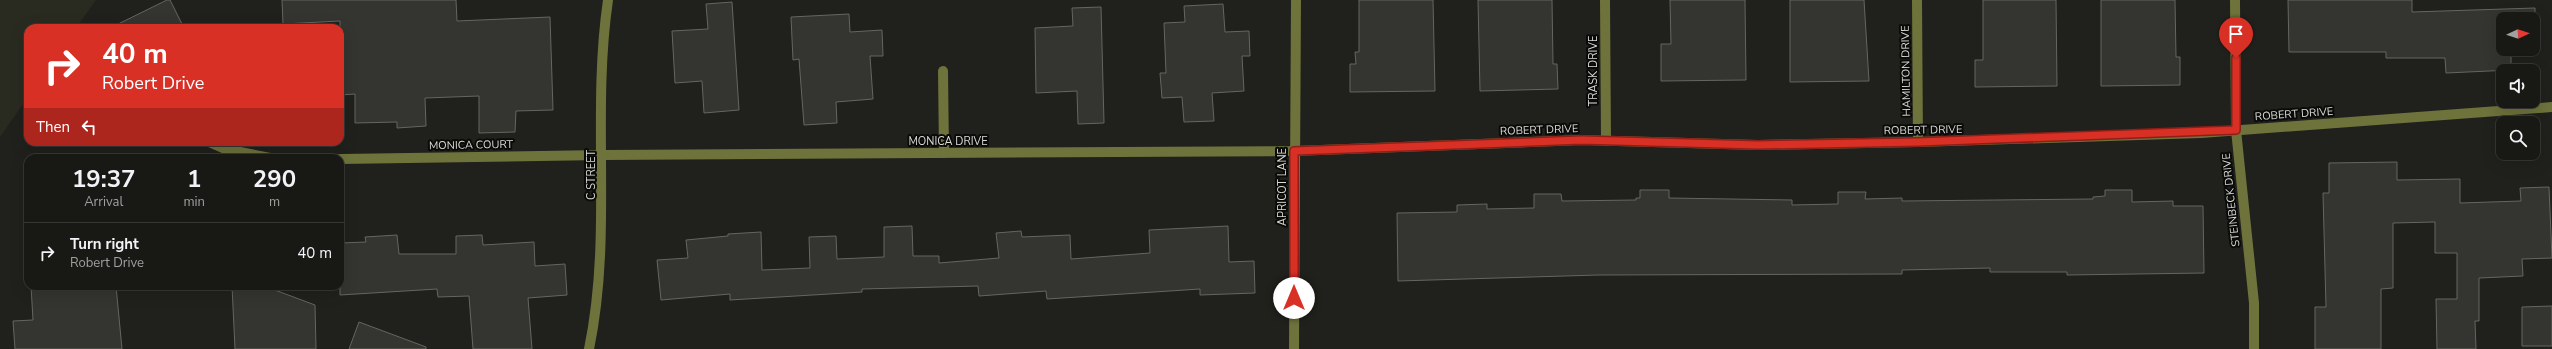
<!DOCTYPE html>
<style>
:root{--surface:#181815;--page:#252522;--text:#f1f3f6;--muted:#9fa0a0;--line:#363734}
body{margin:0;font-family:"Nunito Sans",sans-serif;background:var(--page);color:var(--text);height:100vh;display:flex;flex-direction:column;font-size:15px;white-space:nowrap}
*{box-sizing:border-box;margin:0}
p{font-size:13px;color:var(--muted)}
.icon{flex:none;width:22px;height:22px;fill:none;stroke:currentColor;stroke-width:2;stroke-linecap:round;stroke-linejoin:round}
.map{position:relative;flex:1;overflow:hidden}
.side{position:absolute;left:24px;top:154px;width:320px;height:136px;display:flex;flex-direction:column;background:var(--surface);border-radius:12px;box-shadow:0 4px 16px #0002,0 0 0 1px var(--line)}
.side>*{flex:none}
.banner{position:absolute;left:24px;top:24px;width:320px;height:122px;border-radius:12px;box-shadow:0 4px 16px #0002,0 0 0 1px var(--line);background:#d93025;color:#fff;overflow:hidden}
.needle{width:26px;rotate:87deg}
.buttons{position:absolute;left:2496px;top:12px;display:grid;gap:8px}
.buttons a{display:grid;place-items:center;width:44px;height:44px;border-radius:8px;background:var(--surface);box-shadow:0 4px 16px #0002,0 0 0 1px var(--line);font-size:20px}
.pin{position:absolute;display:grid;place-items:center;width:34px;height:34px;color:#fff;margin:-41px -17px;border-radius:50% 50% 50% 0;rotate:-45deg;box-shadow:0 0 4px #0007}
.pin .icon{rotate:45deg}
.me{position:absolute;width:44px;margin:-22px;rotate:0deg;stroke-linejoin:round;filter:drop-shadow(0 0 3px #0008)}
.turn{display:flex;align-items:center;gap:14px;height:84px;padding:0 12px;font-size:18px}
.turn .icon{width:52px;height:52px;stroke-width:2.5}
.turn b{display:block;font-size:28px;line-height:34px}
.then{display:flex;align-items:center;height:38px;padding:0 12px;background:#0003;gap:8px;font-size:15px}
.eta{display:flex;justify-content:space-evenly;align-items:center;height:68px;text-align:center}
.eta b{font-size:24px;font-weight:700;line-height:28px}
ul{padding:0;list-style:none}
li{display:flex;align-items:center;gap:12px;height:60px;padding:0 12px;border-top:1px solid var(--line)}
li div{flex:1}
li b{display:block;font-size:15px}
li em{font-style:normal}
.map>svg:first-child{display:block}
.built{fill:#292a20}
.building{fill:#343530;stroke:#666661}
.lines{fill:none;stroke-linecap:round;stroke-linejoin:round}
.minor{stroke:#6e723b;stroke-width:10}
.route-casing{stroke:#8d1f18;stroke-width:10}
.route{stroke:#d93025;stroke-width:7}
.labels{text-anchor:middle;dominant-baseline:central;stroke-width:4;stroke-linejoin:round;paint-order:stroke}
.street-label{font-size:11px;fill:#dbdbd8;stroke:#0a0a08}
</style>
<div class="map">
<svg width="2552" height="349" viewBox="0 0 2552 349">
<rect width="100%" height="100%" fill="#20201c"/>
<path class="built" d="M 0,0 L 96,0 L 76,28 L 28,28 L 28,97 L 0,137 Z"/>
<g class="building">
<path d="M 167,0 L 170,0 L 184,28 L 110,28 Z"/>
<path d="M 282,0 L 456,0 L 457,21 L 550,17 L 553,110 L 516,111 L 515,132 L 479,133 L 479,96 L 425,98 L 426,126 L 397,128 L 397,122 L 355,123 L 355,94 L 340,95 L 340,21 L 283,24 Z"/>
<path d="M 1359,0 L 1433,0 L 1435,91 L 1350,92 L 1350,64 L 1356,64 L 1355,52 L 1359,52 Z"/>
<path d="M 1478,0 L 1552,0 L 1553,64 L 1557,64 L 1558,89 L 1480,91 Z"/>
<path d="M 1670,0 L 1745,0 L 1746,80 L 1661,81 L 1661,44 L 1671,44 Z"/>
<path d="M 1790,0 L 1864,0 L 1869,81 L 1790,82 Z"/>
<path d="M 1983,0 L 2056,0 L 2057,86 L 1975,87 L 1975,60 L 1983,60 Z"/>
<path d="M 2101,0 L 2175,0 L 2176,57 L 2180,57 L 2180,85 L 2101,86 Z"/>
<path d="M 2288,0 L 2412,0 L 2412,12 L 2535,8 L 2535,37 L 2533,37 L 2533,19 L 2503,19 L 2503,49 L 2511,49 L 2511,70 L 2446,73 L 2445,58 L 2386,58 L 2386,52 L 2289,52 Z"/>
<path d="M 732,2 L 739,110 L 704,113 L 702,81 L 675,83 L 672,31 L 708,29 L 706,4 Z"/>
<path d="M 1223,4 L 1225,32 L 1249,31 L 1250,56 L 1242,56 L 1244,91 L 1212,93 L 1214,121 L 1184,122 L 1182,97 L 1162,98 L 1160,73 L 1166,73 L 1164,23 L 1185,22 L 1184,6 Z"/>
<path d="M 1101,7 L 1104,123 L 1078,124 L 1077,91 L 1036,93 L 1035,28 L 1073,26 L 1072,8 Z"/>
<path d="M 849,14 L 850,32 L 882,30 L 883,56 L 870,56 L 873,99 L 836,102 L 837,123 L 804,125 L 799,59 L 793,60 L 791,17 Z"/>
<path d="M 2397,162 L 2397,180 L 2460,179 L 2460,203 L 2521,201 L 2520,188 L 2549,187 L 2552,258 L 2522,259 L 2523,276 L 2479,278 L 2479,321 L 2475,321 L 2476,349 L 2437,349 L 2436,299 L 2457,299 L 2457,253 L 2435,253 L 2435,222 L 2393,223 L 2393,288 L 2381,289 L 2381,349 L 2315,349 L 2315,307 L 2326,307 L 2323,193 L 2329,193 L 2329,163 Z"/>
<path d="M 1640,190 L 1669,190 L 1669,198 L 1792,200 L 1792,205 L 1838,204 L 1838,192 L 1866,192 L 1865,199 L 1902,198 L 1902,201 L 2093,199 L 2093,197 L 2105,196 L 2105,190 L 2132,190 L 2132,202 L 2173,201 L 2173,206 L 2203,206 L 2204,273 L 2067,275 L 2067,272 L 1990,272 L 1990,268 L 1902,270 L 1902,274 L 1598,275 L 1398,281 L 1397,213 L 1457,212 L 1457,205 L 1487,204 L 1487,209 L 1534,208 L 1534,194 L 1561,194 L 1562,201 L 1636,200 L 1636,198 L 1640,198 Z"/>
<path d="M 912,226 L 913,256 L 939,256 L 939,263 L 999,258 L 996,233 L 1021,231 L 1022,237 L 1070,235 L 1071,259 L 1150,253 L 1149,230 L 1228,226 L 1229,262 L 1254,261 L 1255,293 L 1200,295 L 1200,289 L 1047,299 L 1046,291 L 979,296 L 978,286 L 862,289 L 862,292 L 730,300 L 730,294 L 661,300 L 657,260 L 688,258 L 686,240 L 728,236 L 728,234 L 761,232 L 762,270 L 810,268 L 809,237 L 836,236 L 837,259 L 884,257 L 884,227 Z"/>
<path d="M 397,235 L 399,254 L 456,254 L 456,236 L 482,235 L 483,245 L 534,242 L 535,266 L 565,264 L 567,295 L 528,298 L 532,349 L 473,349 L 469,296 L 438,297 L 437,289 L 340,295 L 340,243 L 366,242 L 365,237 Z"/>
<path d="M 31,286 L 116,286 L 122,349 L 15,349 L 13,321 L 33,320 Z"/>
<path d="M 232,286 L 264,286 L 315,305 L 316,349 L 235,349 Z"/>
<path d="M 2552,306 L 2552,346 L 2522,346 L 2522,307 Z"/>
<path d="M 359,322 L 426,347 L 426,349 L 349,349 Z"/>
</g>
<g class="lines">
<g class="minor">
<path d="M 1605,0 L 1606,141"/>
<path d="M 1917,0 L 1918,142"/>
<path d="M 2235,0 L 2236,130 L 2254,303 L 2254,349"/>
<path d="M 943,71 L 944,153"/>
<path d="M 209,142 L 225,149 L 270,158"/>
<path d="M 340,159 L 603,155 L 1294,151 L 1582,140 L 1758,145 L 1918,142 L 2201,133 L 2552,107"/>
<path d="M 589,349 C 613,234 591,116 608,0"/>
<path d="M 1294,349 L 1296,0"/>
</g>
</g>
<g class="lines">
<defs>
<path id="route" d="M 1294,298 L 1294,151 L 1582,140 L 1758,145 L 1918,142 L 2236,130 L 2236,58"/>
</defs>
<use href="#route" class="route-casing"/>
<use href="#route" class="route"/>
</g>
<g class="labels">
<g class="street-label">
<text transform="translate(1593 71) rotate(-90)">TRASK DRIVE</text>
<text transform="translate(1906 71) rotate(-91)">HAMILTON DRIVE</text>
<text transform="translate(2294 114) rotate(-4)">ROBERT DRIVE</text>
<text transform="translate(1539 130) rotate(-2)">ROBERT DRIVE</text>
<text transform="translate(1923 130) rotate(-1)">ROBERT DRIVE</text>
<text x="948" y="141">MONICA DRIVE</text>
<text transform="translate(471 145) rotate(-1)">MONICA COURT</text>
<text transform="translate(591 175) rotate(-90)">C STREET</text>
<text transform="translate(1282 187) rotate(-90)">APRICOT LANE</text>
<text transform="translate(2231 200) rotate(-96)">STEINBECK DRIVE</text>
</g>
</g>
</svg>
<div class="buttons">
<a><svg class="needle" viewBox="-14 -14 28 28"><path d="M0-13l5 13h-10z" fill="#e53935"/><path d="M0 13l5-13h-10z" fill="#9fa0a0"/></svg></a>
<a><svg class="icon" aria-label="sound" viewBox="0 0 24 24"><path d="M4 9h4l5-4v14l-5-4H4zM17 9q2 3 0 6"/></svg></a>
<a><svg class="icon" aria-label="search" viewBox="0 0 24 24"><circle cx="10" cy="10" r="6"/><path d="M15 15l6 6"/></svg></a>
</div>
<div class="pin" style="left:2236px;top:58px;background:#d93025"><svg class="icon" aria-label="arrive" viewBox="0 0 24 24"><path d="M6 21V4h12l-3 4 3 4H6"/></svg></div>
<svg class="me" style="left:1294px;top:298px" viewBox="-20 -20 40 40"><circle r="19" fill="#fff"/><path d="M0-13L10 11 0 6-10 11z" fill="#d93025"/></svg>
<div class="banner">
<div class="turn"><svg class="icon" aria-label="right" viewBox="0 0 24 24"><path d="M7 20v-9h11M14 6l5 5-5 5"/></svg><div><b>40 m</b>Robert Drive</div></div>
<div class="then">Then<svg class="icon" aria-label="left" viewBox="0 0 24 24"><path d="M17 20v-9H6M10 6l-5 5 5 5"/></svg></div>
</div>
<section class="side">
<div class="eta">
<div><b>19:37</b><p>Arrival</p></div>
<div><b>1</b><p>min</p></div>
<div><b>290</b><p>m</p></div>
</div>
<ul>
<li><svg class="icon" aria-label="right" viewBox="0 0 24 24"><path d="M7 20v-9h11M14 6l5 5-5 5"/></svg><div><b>Turn right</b><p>Robert Drive</p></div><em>40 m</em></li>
</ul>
</section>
</div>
